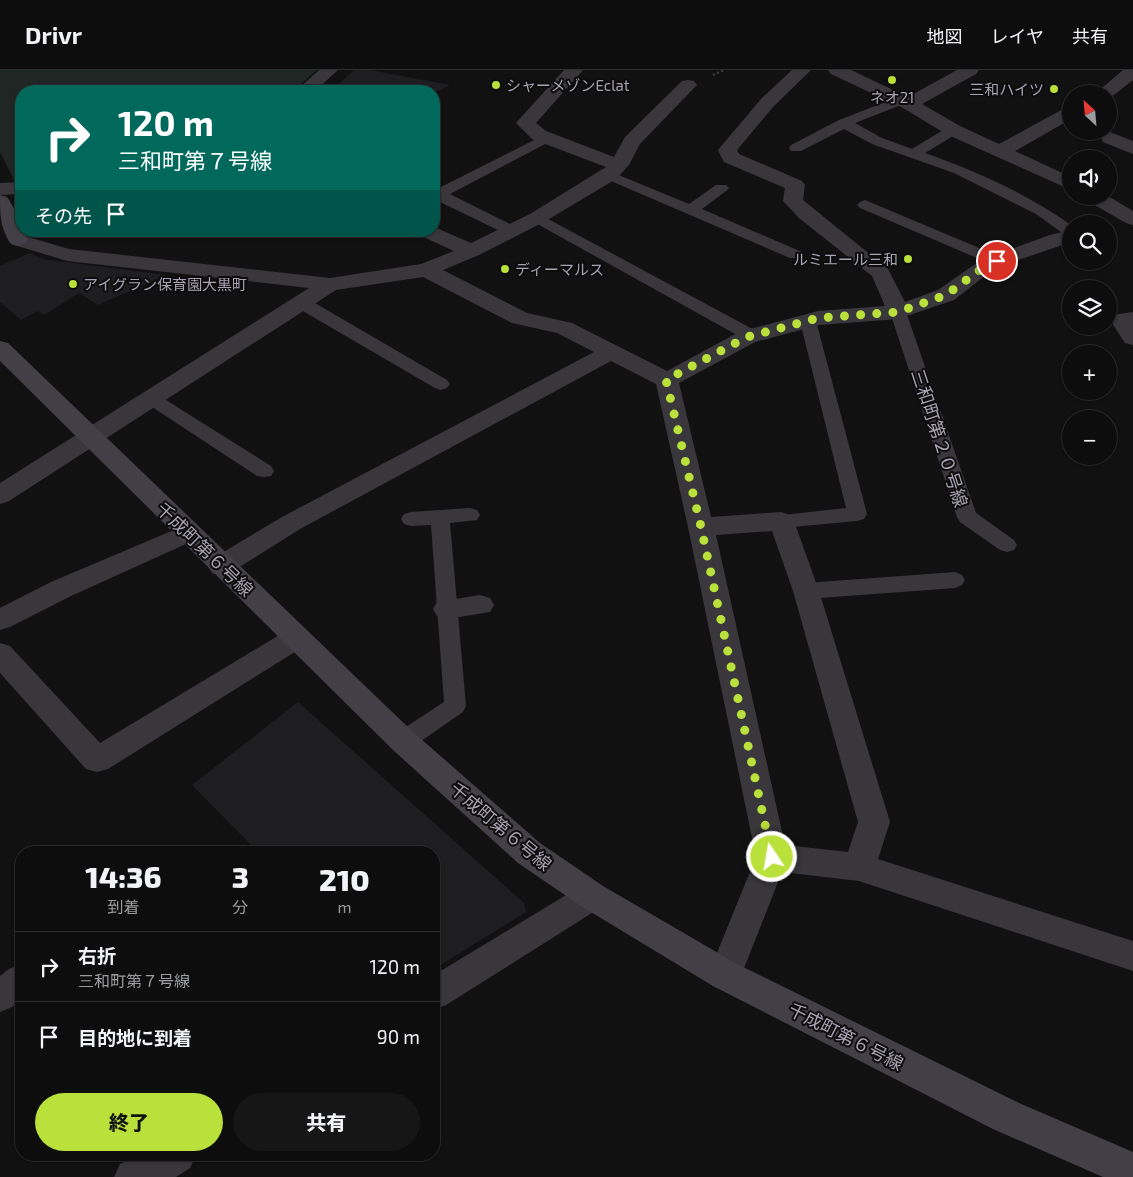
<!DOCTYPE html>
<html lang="ja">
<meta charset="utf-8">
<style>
:root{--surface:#0e0d0e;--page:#171617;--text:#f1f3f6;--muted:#9b9c9e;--line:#2e2d2e;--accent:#b9e03b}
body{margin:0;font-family:"Exo 2","Noto Sans JP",sans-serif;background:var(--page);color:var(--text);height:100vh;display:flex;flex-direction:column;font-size:19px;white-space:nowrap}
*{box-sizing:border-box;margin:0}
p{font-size:16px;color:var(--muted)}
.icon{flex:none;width:28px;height:28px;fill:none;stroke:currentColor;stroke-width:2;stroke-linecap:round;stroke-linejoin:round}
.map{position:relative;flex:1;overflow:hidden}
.drawer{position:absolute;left:15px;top:776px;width:425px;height:315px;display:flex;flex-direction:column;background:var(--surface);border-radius:20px;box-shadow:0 1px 4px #0004,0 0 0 1px var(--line)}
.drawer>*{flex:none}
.banner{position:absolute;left:15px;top:15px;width:425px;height:152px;border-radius:20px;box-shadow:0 1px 4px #0004,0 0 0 1px var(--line);background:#00695c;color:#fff;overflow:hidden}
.needle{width:32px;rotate:334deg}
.controls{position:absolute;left:1062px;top:15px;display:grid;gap:10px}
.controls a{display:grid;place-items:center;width:55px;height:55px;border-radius:50%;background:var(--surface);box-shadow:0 1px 4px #0004,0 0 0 1px var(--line);font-size:25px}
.pin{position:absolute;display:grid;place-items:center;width:42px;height:42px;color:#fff;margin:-21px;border:2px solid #fff;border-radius:50%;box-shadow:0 1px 5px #0007}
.me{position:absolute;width:55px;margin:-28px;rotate:348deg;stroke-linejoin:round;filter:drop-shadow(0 0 4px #0008)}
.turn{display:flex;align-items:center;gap:18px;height:105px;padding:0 20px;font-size:22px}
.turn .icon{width:65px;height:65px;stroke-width:2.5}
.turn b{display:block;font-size:35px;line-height:42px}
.then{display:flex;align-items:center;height:48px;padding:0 20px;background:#0003;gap:10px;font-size:19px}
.eta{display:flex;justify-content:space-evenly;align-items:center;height:85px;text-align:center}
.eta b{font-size:30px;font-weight:800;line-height:35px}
.cta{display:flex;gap:10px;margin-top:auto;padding:10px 20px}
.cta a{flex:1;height:58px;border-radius:30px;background:var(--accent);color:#111;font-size:20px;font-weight:800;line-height:58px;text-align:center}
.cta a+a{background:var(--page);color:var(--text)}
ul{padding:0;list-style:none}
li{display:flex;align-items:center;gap:15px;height:70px;padding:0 20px;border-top:1px solid var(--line)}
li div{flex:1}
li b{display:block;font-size:19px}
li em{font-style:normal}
header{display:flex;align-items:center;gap:30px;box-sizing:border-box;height:70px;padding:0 25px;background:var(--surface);border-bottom:1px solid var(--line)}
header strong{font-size:24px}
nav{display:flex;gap:28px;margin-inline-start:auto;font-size:18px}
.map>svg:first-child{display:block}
.built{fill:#1e1d1f}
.green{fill:#202624}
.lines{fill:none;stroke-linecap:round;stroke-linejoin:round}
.path{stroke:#3c3a40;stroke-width:2.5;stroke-dasharray:2 2.5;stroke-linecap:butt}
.lane{fill:#39373c;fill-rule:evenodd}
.street{fill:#39373c;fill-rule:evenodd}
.secondary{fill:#424046;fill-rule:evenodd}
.route{stroke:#b9e03b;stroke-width:9;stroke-dasharray:0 16.2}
.poi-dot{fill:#b9e03b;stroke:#0d0c0d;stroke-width:2}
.labels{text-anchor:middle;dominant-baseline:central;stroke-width:4;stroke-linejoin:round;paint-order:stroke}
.far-poi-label{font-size:15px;fill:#a7a3b2;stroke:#0d0c0d;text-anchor:start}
.street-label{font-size:18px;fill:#a7a3b2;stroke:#0d0c0d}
</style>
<header>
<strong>Drivr</strong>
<nav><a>地図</a><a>レイヤ</a><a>共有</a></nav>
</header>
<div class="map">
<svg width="1133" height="1107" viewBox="0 0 1133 1107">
<rect width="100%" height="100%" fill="#121112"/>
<g class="built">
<path d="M 354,0 L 370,0 L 450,15 L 434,23 L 332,21 Z"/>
<path d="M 30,183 L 43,189 L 166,205 L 98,235 L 79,223 L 44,245 L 38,241 L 21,250 L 0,232 L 0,196 Z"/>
<path d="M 298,632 L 524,833 L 526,842 L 434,899 L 434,782 L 258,782 L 192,715 Z"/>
</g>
<path class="green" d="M 0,0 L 317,0 L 293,21 L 21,21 L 21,112 L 15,112 L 0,82 Z"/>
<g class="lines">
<path class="path" d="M 713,5 L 724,0"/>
<g class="lane">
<path d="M 901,26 L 906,27 L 908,30 L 906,33 L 855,53 L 882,68 L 912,79 L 948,57 L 958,57 L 960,60 L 958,63 L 925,83 C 976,101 1027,124 1071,155 L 1071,167 L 1065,165 L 1036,144 L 954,103 L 872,74 L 844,59 L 801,81 L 791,81 L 789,78 L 791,75 L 839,50 Z"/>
<path d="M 546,64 L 551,65 L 553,68 L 551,71 L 450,124 L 518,158 L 520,161 L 518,164 L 506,164 L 438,131 L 434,122 L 437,119 Z"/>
<path d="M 609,101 L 689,134 L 716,115 L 726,115 L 729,118 L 726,121 L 702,139 L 802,182 L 804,185 L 802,188 L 790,188 L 604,108 L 602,105 L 604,102 Z"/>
<path d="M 865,130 L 1003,188 L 1005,191 L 1003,194 L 991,194 L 860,138 L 857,135 L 860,132 Z"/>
<path d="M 537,143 L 758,262 L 761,266 L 758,270 L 752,271 L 746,270 L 532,151 L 529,148 L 532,145 Z"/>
<path d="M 302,228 L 308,229 L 447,310 L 450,314 L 447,318 L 441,320 L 435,318 L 296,237 L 294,233 L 296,229 Z"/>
<path d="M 898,237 L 904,238 L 906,242 L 976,443 L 1014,470 L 1017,475 L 1014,480 L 1007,482 L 1000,480 L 960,452 L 957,447 L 890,242 L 892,238 Z"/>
<path d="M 808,246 L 814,247 L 816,251 L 867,444 L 864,449 L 857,451 L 781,458 L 774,456 L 771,451 L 774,446 L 846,438 L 800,251 L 802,247 Z"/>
<path d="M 152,323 L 158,325 L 271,396 L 274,401 L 271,406 L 264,407 L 257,406 L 146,333 L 143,329 L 146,325 Z"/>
<path d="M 470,438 L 477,440 L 480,445 L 477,450 L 450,453 L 466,636 L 463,642 L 411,678 L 403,680 L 395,678 L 392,671 L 395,664 L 444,632 L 431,455 L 411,456 L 404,454 L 401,449 L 404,444 L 411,442 Z"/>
<path d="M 955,502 L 962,505 L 965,510 L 962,515 L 955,518 L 806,529 L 799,526 L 796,521 L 799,516 L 806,513 Z"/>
</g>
<g class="street">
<path d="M 319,0 L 338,0 L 315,21 L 296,21 Z"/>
<path d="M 564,0 L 583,0 L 536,53 L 546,61 L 614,87 L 625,67 L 682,11 L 688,10 L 694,11 L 697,15 L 640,74 L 629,95 L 616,109 L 544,152 L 479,185 L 443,200 L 527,243 L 572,253 L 667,301 L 739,262 L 818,241 L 885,236 L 872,206 L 799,148 L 783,131 L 785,118 L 724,92 L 718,80 L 761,29 L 792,0 L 811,0 L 773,37 L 737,80 L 739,84 L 802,111 L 805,115 L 803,130 L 888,199 L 905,232 L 938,220 L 981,190 L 1050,165 L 1071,160 L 1071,172 L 995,198 L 954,230 L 898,249 L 819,255 L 755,272 L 679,313 L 711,447 L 781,442 L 790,445 L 794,451 L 819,521 L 890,752 L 878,789 L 1133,871 L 1133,901 L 859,811 L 782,802 L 737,916 L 725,921 L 713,916 L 708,905 L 756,787 L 688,457 L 656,314 L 611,291 L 300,459 L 230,503 L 221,506 L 212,503 L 208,496 L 212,489 L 282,447 L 594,282 L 557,263 L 512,253 L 423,207 L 336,220 L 9,431 L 0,434 L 0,413 L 309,218 L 67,191 L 11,174 L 8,170 L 11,166 L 18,164 L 69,179 L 330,208 L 421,194 L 454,181 L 419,165 L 416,161 L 434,161 L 434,157 L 471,173 L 530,144 L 606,97 L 532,69 L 516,53 ZM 772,461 L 793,521 L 858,752 L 848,782 L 785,775 L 716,465 Z"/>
<path d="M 828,0 L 851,0 L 908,27 L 957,0 L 979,0 L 976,4 L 922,34 L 960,56 L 999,74 L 1065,38 L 1071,37 L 1071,49 L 1015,81 L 1071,107 L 1071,120 L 946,64 L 903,38 L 831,4 Z"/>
<path d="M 1123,0 L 1133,0 L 1133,10 L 1110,28 L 1109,28 L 1109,24 L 1095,24 Z"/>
<path d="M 1110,62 L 1133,71 L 1133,84 L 1103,72 L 1101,68 L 1103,64 Z"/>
<path d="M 21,112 L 21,124 L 0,125 L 0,113 Z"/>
<path d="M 1083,126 L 1108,126 L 1133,141 L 1133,155 L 1126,153 L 1086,130 Z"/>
<path d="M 1133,242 L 1133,275 L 1125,273 L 1110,250 L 1113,245 Z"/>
<path d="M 188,454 L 197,457 L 201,463 L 197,469 L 71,526 L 10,557 L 0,560 L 0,538 L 51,512 Z"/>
<path d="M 480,525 L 490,528 L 494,535 L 490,542 L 447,549 L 437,546 L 433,539 L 437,532 Z"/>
<path d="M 296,557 L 306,561 L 310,568 L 306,575 L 108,699 L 97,702 L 86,699 L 0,603 L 0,573 L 10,576 L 100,673 L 286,561 Z"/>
<path d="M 592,812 L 603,816 L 608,826 L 603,836 L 446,935 L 434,940 L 434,905 L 581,816 Z"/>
<path d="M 21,894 L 21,930 L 12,937 L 0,942 L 0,906 L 9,899 Z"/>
<path d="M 141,1085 L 196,1085 L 190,1098 L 176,1107 L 114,1107 L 120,1094 Z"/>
</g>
<g class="secondary">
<path d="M 0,125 L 7,127 C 13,136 21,150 21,161 L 24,161 L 28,170 L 25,174 L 18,176 L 11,174 C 0,158 0,144 0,125 Z"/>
<path d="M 0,271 L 8,273 L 413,662 L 540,773 L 603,816 L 737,894 L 1019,1033 L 1133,1082 L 1133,1107 L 1103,1107 L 993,1059 L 713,916 L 581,836 L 518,793 L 393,680 L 0,291 Z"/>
</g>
</g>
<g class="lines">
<path class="route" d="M 772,787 L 701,457 L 666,310 L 747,267 L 818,248 L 898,242 L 946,225 L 988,194 L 997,191"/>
</g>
<g class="poi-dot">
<circle cx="892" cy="10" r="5"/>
<circle cx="496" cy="15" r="5"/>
<circle cx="1054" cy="19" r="5"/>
<circle cx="908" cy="189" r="5"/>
<circle cx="505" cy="199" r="5"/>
<circle cx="73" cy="214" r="5"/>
</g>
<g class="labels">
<g class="far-poi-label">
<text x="506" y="15">シャーメゾンEclat</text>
<text x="1044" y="19" text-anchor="end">三和ハイツ</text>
<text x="892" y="27" text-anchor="middle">ネオ21</text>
<text x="898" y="189" text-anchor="end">ルミエール三和</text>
<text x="515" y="199">ディーマルス</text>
<text x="83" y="214">アイグラン保育園大黒町</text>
</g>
<g class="street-label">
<text transform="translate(940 368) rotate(72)">三和町第２０号線</text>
<text transform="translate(205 479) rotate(44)">千成町第６号線</text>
<text transform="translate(501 756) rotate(40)">千成町第６号線</text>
<text transform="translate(846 966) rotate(27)">千成町第６号線</text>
</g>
</g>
</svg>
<div class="controls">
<a><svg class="needle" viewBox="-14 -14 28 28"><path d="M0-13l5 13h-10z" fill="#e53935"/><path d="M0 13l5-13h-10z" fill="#9b9c9e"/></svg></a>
<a><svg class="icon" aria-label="sound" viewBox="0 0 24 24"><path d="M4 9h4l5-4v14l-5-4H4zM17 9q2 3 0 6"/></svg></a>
<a><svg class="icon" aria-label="search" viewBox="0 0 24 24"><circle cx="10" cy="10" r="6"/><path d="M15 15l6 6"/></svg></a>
<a><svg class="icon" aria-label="layers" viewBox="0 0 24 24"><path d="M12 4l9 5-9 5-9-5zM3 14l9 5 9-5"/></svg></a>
<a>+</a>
<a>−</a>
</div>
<div class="pin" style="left:997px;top:191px;background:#d93025"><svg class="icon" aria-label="arrive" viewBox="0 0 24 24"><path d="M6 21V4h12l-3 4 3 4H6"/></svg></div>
<svg class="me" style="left:772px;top:787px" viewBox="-20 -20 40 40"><circle r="17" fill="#b9e03b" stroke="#fff" stroke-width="3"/><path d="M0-11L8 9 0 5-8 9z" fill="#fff"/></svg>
<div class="banner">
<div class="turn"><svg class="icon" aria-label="right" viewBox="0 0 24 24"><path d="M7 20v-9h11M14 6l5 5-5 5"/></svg><div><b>120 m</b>三和町第７号線</div></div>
<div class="then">その先<svg class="icon" aria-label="arrive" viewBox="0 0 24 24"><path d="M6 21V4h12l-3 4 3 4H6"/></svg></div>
</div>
<section class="drawer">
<div class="eta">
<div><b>14:36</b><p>到着</p></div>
<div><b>3</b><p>分</p></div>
<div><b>210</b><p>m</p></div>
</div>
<ul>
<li><svg class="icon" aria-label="right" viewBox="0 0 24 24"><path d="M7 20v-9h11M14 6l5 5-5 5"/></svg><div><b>右折</b><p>三和町第７号線</p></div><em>120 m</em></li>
<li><svg class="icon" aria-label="arrive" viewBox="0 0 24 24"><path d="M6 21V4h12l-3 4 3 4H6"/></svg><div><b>目的地に到着</b></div><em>90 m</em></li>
</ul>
<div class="cta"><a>終了</a><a>共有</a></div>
</section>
</div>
